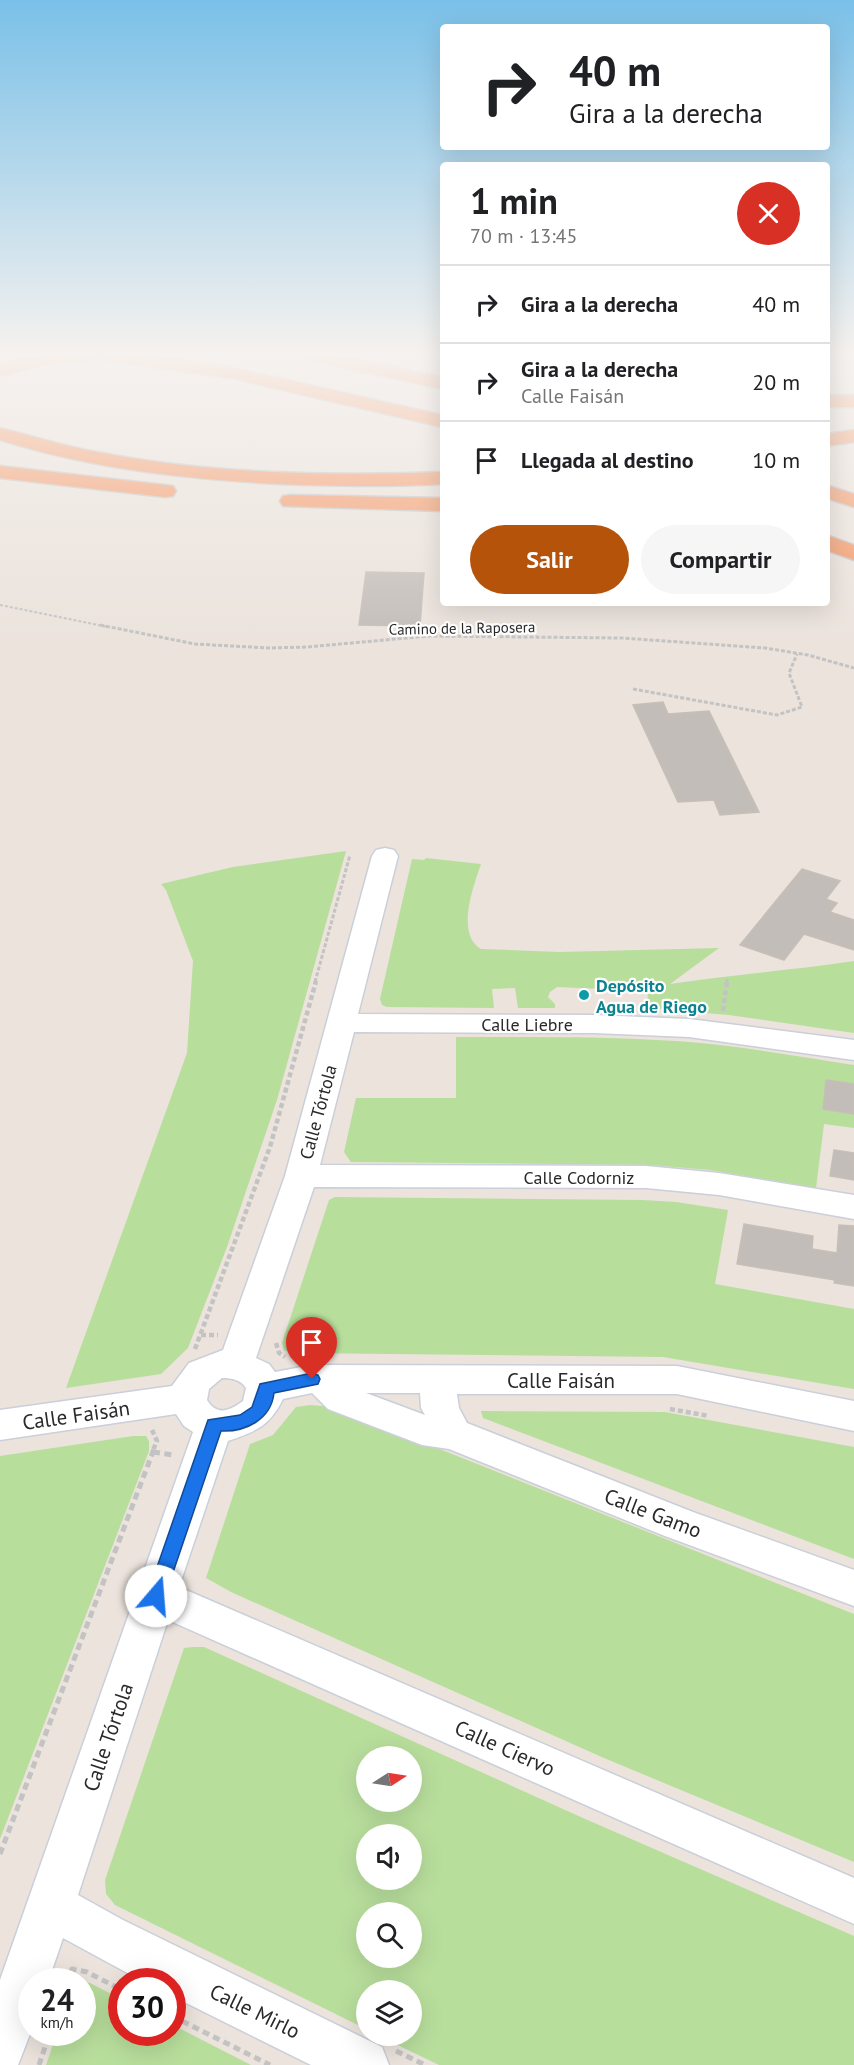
<!DOCTYPE html>
<html lang="es">
<meta charset="utf-8">
<style>
:root{--surface:#fff;--page:#f6f6f6;--text:#202124;--muted:#757577;--line:#e0e0e0;--accent:#b45309}
body{margin:0;font-family:"PT Sans",sans-serif;background:var(--page);color:var(--text);height:100vh;display:flex;flex-direction:column;font-size:22px;white-space:nowrap}
*{box-sizing:border-box;margin:0}
p{font-size:20px;color:var(--muted)}
.icon{flex:none;width:33px;height:33px;fill:none;stroke:currentColor;stroke-width:2;stroke-linecap:round;stroke-linejoin:round}
.map{position:relative;flex:1;overflow:hidden}
.details{position:absolute;left:440px;top:162px;width:390px;height:444px;display:flex;flex-direction:column;background:var(--surface);border-radius:6px;box-shadow:0 6px 24px #0002}
.details>*{flex:none}
.guide{position:absolute;left:440px;top:24px;width:390px;height:126px;border-radius:6px;box-shadow:0 6px 24px #0002;background:#fff;color:var(--text);overflow:hidden}
.needle{width:39px;rotate:78deg}
.buttons{position:absolute;left:356px;top:1746px;display:grid;gap:12px}
.buttons a{display:grid;place-items:center;width:66px;height:66px;border-radius:50%;background:var(--surface);box-shadow:0 6px 24px #0002;font-size:30px}
.speed{position:absolute;left:18px;top:1968px;display:flex;gap:12px;font-size:30px;font-weight:700;text-align:center}
.speed>*{display:grid;place-content:center;width:78px;height:78px;border-radius:50%;background:var(--surface);box-shadow:0 6px 24px #0002;line-height:1}
.speed small{font-size:15px;font-weight:400}
.speed .limit{border:9px solid #d22;background:#fff;color:#111}
.pin{position:absolute;display:grid;place-items:center;width:51px;height:51px;color:#fff;margin:-62px -26px;border-radius:50% 50% 50% 0;rotate:-45deg;box-shadow:0 0 6px #0007}
.pin .icon{rotate:45deg}
.me{position:absolute;width:66px;margin:-33px;rotate:18deg;stroke-linejoin:round;filter:drop-shadow(0 0 4px #0008)}
.turn{display:flex;align-items:center;gap:21px;height:126px;padding:0 30px;font-size:27px}
.turn .icon{width:78px;height:78px;stroke-width:2.5}
.turn b{display:block;font-size:42px;line-height:51px}
.round{display:grid;place-items:center;flex:none;width:63px;height:63px;border-radius:32px;background:var(--page)}
.summary{display:flex;align-items:center;justify-content:space-between;height:102px;padding:0 30px}
h1{font-size:36px;font-weight:700;line-height:45px}
.button{display:flex;gap:12px;margin-top:auto;padding:12px 30px}
.button a{flex:1;height:69px;border-radius:36px;background:var(--accent);color:#fff;font-size:24px;font-weight:700;line-height:69px;text-align:center}
.button a+a{background:var(--page);color:var(--text)}
ul{padding:0;list-style:none}
li{display:flex;align-items:center;gap:18px;height:78px;padding:0 30px;border-top:2px solid var(--line)}
li div{flex:1}
li b{display:block;font-size:22px}
li em{font-style:normal}
.map>svg:first-child{display:block}
.green{fill:#b8de9c;fill-rule:evenodd}
.building{fill:#c3bdb9;stroke:#c6bfb6;stroke-width:1.5}
.lines{fill:none;stroke-linecap:round;stroke-linejoin:round}
.minor-casing{stroke:#cacfda;stroke-width:3}
.highway-casing{stroke:#c3c3c3;stroke-width:3}
.path-far3{stroke:#c3c3c3;stroke-width:2;stroke-dasharray:3 2;stroke-linecap:butt}
.path-far2{stroke:#c3c3c3;stroke-width:3;stroke-dasharray:4 2;stroke-linecap:butt}
.path-far1{stroke:#c3c3c3;stroke-width:4.5;stroke-dasharray:5 3;stroke-linecap:butt}
.path{stroke:#c3c3c3;stroke-width:5;stroke-dasharray:7 4.5;stroke-linecap:butt}
.minor{fill:#fff;fill-rule:evenodd}
.highway{fill:#f4925e;fill-rule:evenodd}
.route{fill:#1a73e8;stroke:#114b97;stroke-width:1.5}
.culture-dot{fill:#0f9aa8;stroke:#fff;stroke-width:2}
.labels{text-anchor:middle;dominant-baseline:central;stroke-width:4.5;stroke-linejoin:round;paint-order:stroke}
.far-street-label{font-size:15px;fill:#292929;stroke:#fff}
.culture-label{font-size:18px;font-weight:bold;fill:#0d838f;stroke:#fff;text-anchor:start}
.street-label{font-size:18px;fill:#292929;stroke:#fff}
.near-street-label{font-size:21px;fill:#292929;stroke:#fff}
</style>
<div class="map">
<svg width="854" height="2065" viewBox="0 0 854 2065">
<rect width="100%" height="100%" fill="#ebe3dc"/>
<g class="green">
<path d="M 346,851 L 277,1100 L 227,1247 L 188,1348 L 161,1374 L 66,1388 L 187,1053 L 193,961 L 166,890 L 161,884 L 233,867 Z"/>
<path d="M 426,858 L 481,864 C 474,885 455,934 481,949 L 559,952 L 719,948 L 670,984 C 731,975 793,970 854,961 L 854,1033 L 729,1015 L 647,1008 L 648,991 L 557,987 L 550,992 L 548,997 L 555,1004 L 555,1008 L 518,1008 L 515,988 L 492,989 L 494,1008 L 387,1007 L 382,1005 L 380,999 L 412,859 L 424,860 Z"/>
<path d="M 456,1037 C 529,1037 603,1036 676,1041 C 736,1045 795,1056 854,1065 L 854,1128 L 824,1124 L 816,1188 L 710,1170 L 651,1165 L 351,1162 L 344,1152 L 356,1098 L 456,1098 Z"/>
<path d="M 335,1197 L 642,1200 L 676,1202 L 728,1210 L 715,1284 L 854,1309 L 854,1389 L 663,1357 L 294,1353 L 284,1350 L 282,1343 L 329,1200 Z"/>
<path d="M 310,1405 L 334,1407 L 854,1614 L 854,1862 L 604,1758 L 231,1592 L 206,1578 L 250,1444 L 273,1435 L 296,1407 Z"/>
<path d="M 481,1411 L 665,1412 L 854,1447 L 854,1559 L 483,1418 Z"/>
<path d="M 133,1436 L 146,1436 L 149,1441 L 149,1451 L 0,1839 L 0,1456 Z"/>
<path d="M 193,1647 L 204,1647 L 583,1818 L 854,1936 L 854,2065 L 439,2065 L 379,2036 L 411,2036 L 411,1990 L 366,1990 L 366,2029 L 115,1905 L 106,1894 L 105,1880 L 184,1648 ZM 366,1756 L 411,1756 L 411,1802 L 366,1802 ZM 366,1834 L 411,1834 L 411,1880 L 366,1880 ZM 366,1912 L 411,1912 L 411,1958 L 366,1958 Z"/>
<path d="M 83,1982 L 90,1983 L 121,1999 L 122,2032 L 172,2032 L 173,2025 L 251,2065 L 46,2065 L 57,2033 L 82,2032 Z"/>
</g>
<g class="building">
<path d="M 366,572 L 424,573 L 420,626 L 359,625 Z"/>
<path d="M 663,702 L 668,714 L 709,711 L 759,812 L 720,815 L 714,800 L 678,802 L 633,705 Z"/>
<path d="M 802,869 L 840,881 L 826,899 L 837,903 L 830,912 L 854,920 L 854,950 L 804,934 L 784,960 L 740,945 Z"/>
<path d="M 826,1080 L 854,1084 L 854,1114 L 823,1109 Z"/>
<path d="M 834,1150 L 854,1153 L 854,1180 L 830,1176 Z"/>
<path d="M 744,1224 L 813,1236 L 812,1249 L 837,1253 L 839,1225 L 854,1226 L 854,1286 L 834,1283 L 835,1280 L 737,1264 Z"/>
</g>
<g class="lines">
<defs>
<path id="minor" d="M 385,848 L 394,850 L 398,856 L 358,1014 L 594,1015 L 689,1019 L 854,1040 L 854,1060 L 689,1037 L 594,1033 L 354,1032 L 320,1165 L 646,1166 L 719,1173 L 854,1195 L 854,1219 L 719,1195 L 646,1188 L 314,1187 L 256,1358 L 269,1364 L 275,1372 L 312,1365 L 677,1366 L 854,1401 L 854,1431 L 677,1394 L 457,1394 L 459,1408 L 467,1423 L 693,1512 L 854,1570 L 854,1606 L 665,1536 L 449,1449 L 422,1445 L 328,1409 L 312,1393 L 283,1399 C 269,1427 256,1431 228,1441 L 179,1587 L 854,1878 L 854,1924 L 168,1620 L 78,1895 L 123,1920 L 382,2047 L 389,2065 L 311,2065 L 172,1996 L 172,1982 L 144,1982 L 63,1938 L 48,1982 L 32,1982 L 32,2029 L 18,2065 L 0,2065 L 0,1980 L 193,1432 L 184,1426 L 176,1414 L 0,1440 L 0,1410 L 172,1386 L 189,1363 L 223,1350 L 285,1176 L 372,856 L 376,850 ZM 222,1378 C 232,1378 241,1380 246,1388 L 243,1401 C 231,1410 217,1417 207,1400 L 209,1389 ZM 366,1393 L 420,1393 L 421,1408 L 425,1415 Z"/>
<g id="highway">
<path d="M 37,355 L 96,355 L 94,359 L 87,361 L 44,365 L 0,376 L 0,364 Z"/>
<path d="M 100,355 L 157,355 L 235,368 L 442,415 L 442,427 L 235,379 L 109,361 L 102,359 Z"/>
<path d="M 303,355 L 339,355 L 442,377 L 442,389 L 312,361 L 305,359 Z"/>
<rect x="826" y="395" width="28" height="12"/>
<path d="M 0,428 C 33,436 64,446 97,452 C 209,474 328,476 442,472 L 442,484 C 397,487 351,486 306,485 C 202,481 99,471 0,440 Z"/>
<path d="M 854,430 L 854,442 L 826,446 L 826,434 Z"/>
<path d="M 0,466 L 165,485 L 173,486 L 176,491 L 173,496 L 165,497 L 0,478 Z"/>
<path d="M 826,485 L 854,494 L 854,507 L 826,498 Z"/>
<path d="M 291,495 L 442,498 L 442,511 L 283,506 L 280,501 L 283,496 Z"/>
<path d="M 826,535 L 854,545 L 854,560 L 826,550 Z"/>
</g>
</defs>
<use href="#minor" class="minor-casing"/>
<use href="#highway" class="highway-casing"/>
<path class="path-far3" d="M 0,605 L 108,627"/>
<g class="path-far2">
<path d="M 100,625 L 195,644 L 269,648 L 307,647 L 429,636 L 622,638 L 765,648 L 808,655 L 854,668"/>
<path d="M 633,689 L 777,715 L 802,707 L 789,673 L 797,654"/>
<path d="M 315,982 L 350,855"/>
<path d="M 727,982 L 727,979"/>
</g>
<g class="path-far1">
<path d="M 723,1011 L 727,981"/>
<path d="M 201,1335 L 218,1335"/>
<path d="M 276,1343 L 279,1353 L 285,1357"/>
<path d="M 195,1349 L 270,1147 L 316,981"/>
<path d="M 670,1409 L 709,1416"/>
<path d="M 152,1430 L 157,1441 L 153,1450"/>
</g>
<g class="path">
<path d="M 153,1452 L 173,1455"/>
<path d="M 0,1854 L 154,1449"/>
<path d="M 67,1982 L 72,1969 L 87,1972 L 122,1990"/>
<path d="M 172,2016 L 270,2065"/>
<path d="M 396,2051 L 425,2065"/>
<path d="M 39,2065 L 50,2032"/>
</g>
<use href="#minor" class="minor"/>
<use href="#highway" class="highway"/>
</g>
<linearGradient id="sky" x2="0" y2="1"><stop stop-color="#7ac0e8"/><stop offset="0.55" stop-color="#f6f2ef"/><stop offset="1" stop-color="#f6f2ef" stop-opacity="0"/></linearGradient>
<rect width="854" height="644" fill="url(#sky)"/>
<path class="route" d="M 312,1373 L 318,1375 L 320,1379 L 318,1384 L 274,1393 C 271,1420 245,1432 221,1431 L 165,1596 L 163,1602 L 156,1604 L 150,1602 L 147,1596 L 208,1420 L 240,1415 L 252,1407 L 260,1384 Z"/>
<circle class="culture-dot" cx="584" cy="995" r="6"/>
<g class="labels">
<g class="far-street-label">
<text transform="translate(462 628) rotate(-1)">Camino de la Raposera</text>
</g>
<g class="culture-label">
<text x="596" y="985">Depósito<tspan x="596" dy="21">Agua de Riego</tspan></text>
</g>
<g class="street-label">
<text x="527" y="1024">Calle Liebre</text>
<text transform="translate(318 1112) rotate(-75)">Calle Tórtola</text>
<text x="579" y="1177">Calle Codorniz</text>
</g>
<g class="near-street-label">
<text x="561" y="1380">Calle Faisán</text>
<text transform="translate(76 1415) rotate(-8)">Calle Faisán</text>
<text transform="translate(653 1513) rotate(21)">Calle Gamo</text>
<text transform="translate(108 1737) rotate(-71)">Calle Tórtola</text>
<text transform="translate(505 1748) rotate(24)">Calle Ciervo</text>
<text transform="translate(255 2011) rotate(26)">Calle Mirlo</text>
</g>
</g>
</svg>
<div class="buttons">
<a><svg class="needle" viewBox="-14 -14 28 28"><path d="M0-13l5 13h-10z" fill="#e53935"/><path d="M0 13l5-13h-10z" fill="#757577"/></svg></a>
<a><svg class="icon" aria-label="sound" viewBox="0 0 24 24"><path d="M4 9h4l5-4v14l-5-4H4zM17 9q2 3 0 6"/></svg></a>
<a><svg class="icon" aria-label="search" viewBox="0 0 24 24"><circle cx="10" cy="10" r="6"/><path d="M15 15l6 6"/></svg></a>
<a><svg class="icon" aria-label="layers" viewBox="0 0 24 24"><path d="M12 4l9 5-9 5-9-5zM3 14l9 5 9-5"/></svg></a>
</div>
<div class="speed"><div>24<small>km/h</small></div><div class="limit">30</div></div>
<div class="pin" style="left:312px;top:1379px;background:#d93025"><svg class="icon" aria-label="arrive" viewBox="0 0 24 24"><path d="M6 21V4h12l-3 4 3 4H6"/></svg></div>
<svg class="me" style="left:156px;top:1596px" viewBox="-20 -20 40 40"><circle r="19" fill="#fff"/><path d="M0-13L10 11 0 6-10 11z" fill="#1a73e8"/></svg>
<div class="guide">
<div class="turn"><svg class="icon" aria-label="right" viewBox="0 0 24 24"><path d="M7 20v-9h11M14 6l5 5-5 5"/></svg><div><b>40 m</b>Gira a la derecha</div></div>
</div>
<section class="details">
<div class="summary"><div><h1>1 min</h1><p>70 m · 13:45</p></div><a class="round" style="background:#d93025;color:#fff"><svg class="icon" aria-label="close" viewBox="0 0 24 24"><path d="M6 6l12 12M18 6L6 18"/></svg></a></div>
<ul>
<li><svg class="icon" aria-label="right" viewBox="0 0 24 24"><path d="M7 20v-9h11M14 6l5 5-5 5"/></svg><div><b>Gira a la derecha</b></div><em>40 m</em></li>
<li><svg class="icon" aria-label="right" viewBox="0 0 24 24"><path d="M7 20v-9h11M14 6l5 5-5 5"/></svg><div><b>Gira a la derecha</b><p>Calle Faisán</p></div><em>20 m</em></li>
<li><svg class="icon" aria-label="arrive" viewBox="0 0 24 24"><path d="M6 21V4h12l-3 4 3 4H6"/></svg><div><b>Llegada al destino</b></div><em>10 m</em></li>
</ul>
<div class="button"><a>Salir</a><a>Compartir</a></div>
</section>
</div>
